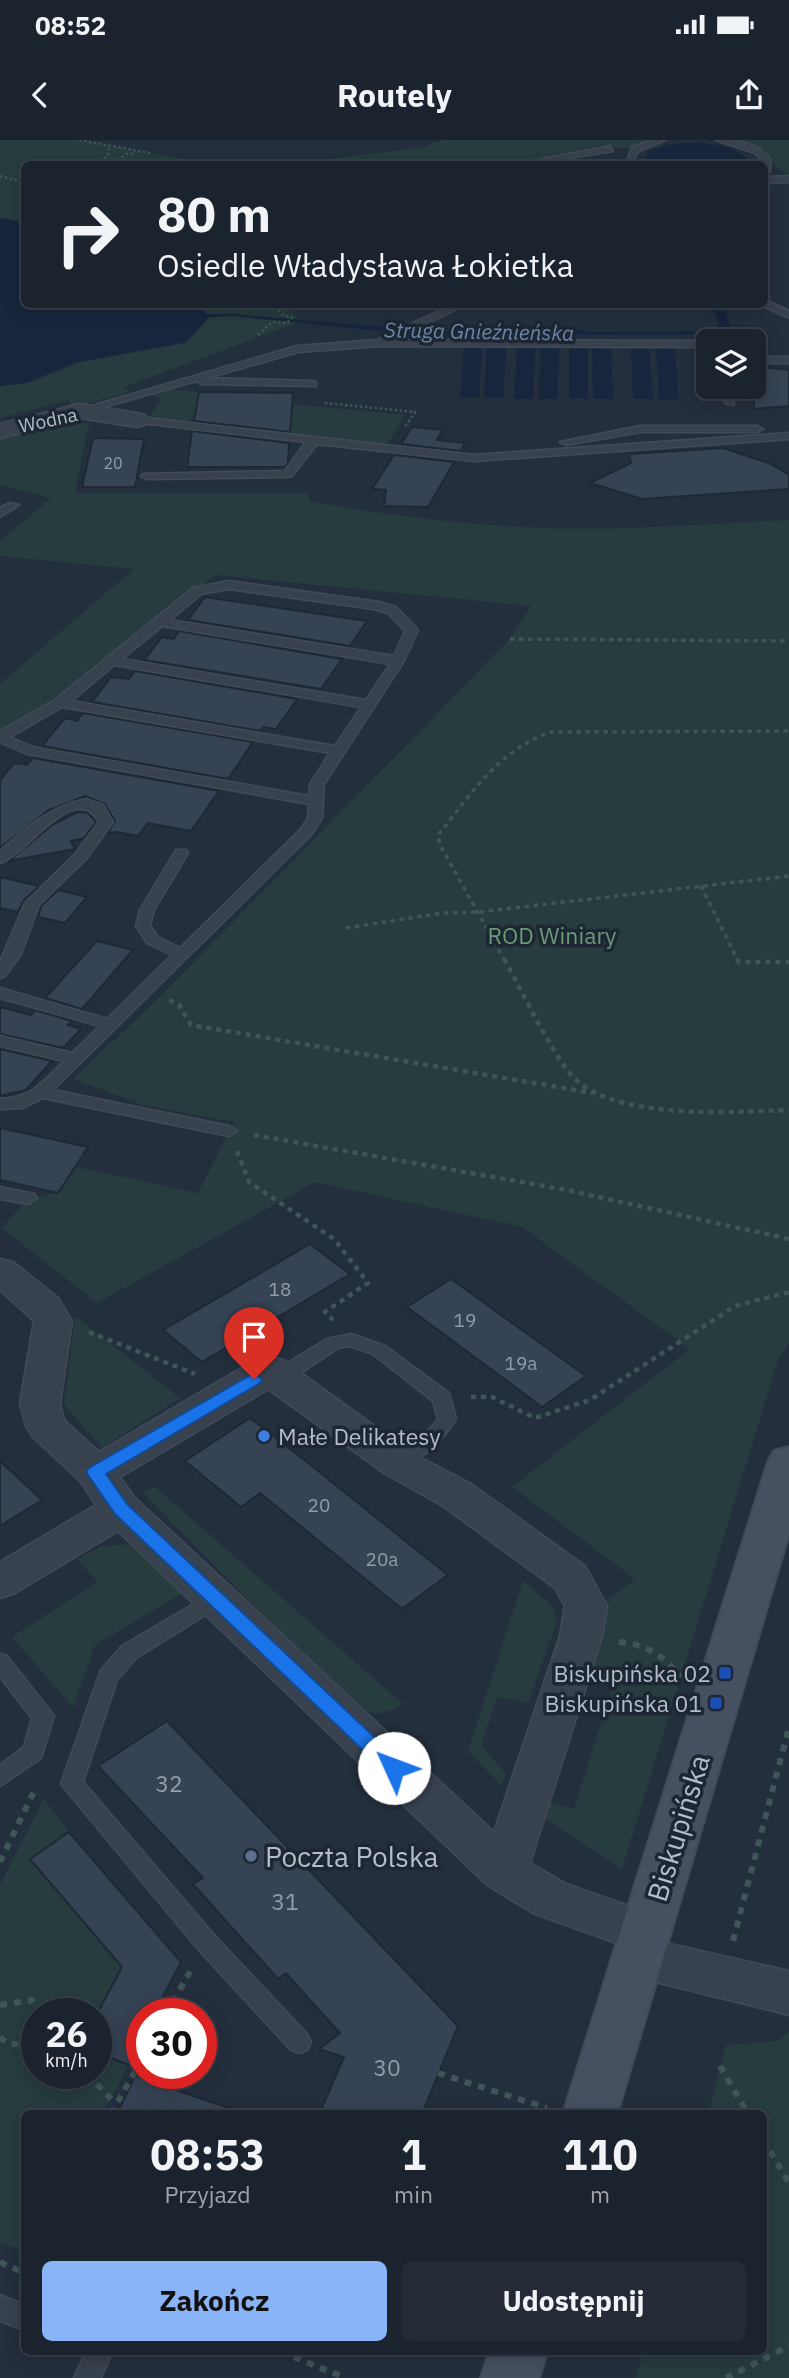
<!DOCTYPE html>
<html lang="pl">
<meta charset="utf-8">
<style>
:root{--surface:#1b232e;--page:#242b36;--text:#f1f3f6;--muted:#a0a4aa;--line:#39404a;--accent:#8ab4f8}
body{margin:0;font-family:"IBM Plex Sans",sans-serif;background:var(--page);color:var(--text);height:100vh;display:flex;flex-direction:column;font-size:26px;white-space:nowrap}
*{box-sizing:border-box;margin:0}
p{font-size:23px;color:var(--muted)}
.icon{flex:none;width:38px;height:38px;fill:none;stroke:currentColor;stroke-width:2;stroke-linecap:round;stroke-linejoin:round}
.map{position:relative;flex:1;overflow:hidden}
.drawer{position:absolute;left:21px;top:1970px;width:746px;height:245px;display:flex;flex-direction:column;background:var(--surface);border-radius:10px;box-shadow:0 4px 18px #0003,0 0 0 2px var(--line)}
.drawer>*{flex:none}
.top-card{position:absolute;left:21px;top:21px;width:747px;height:147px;border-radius:10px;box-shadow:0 4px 18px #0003,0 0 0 2px var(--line);background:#1b232e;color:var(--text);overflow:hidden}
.controls{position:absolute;left:696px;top:189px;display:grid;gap:14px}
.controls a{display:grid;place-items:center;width:70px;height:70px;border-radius:10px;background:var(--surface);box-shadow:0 4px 18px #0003,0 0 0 2px var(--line);font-size:35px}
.speed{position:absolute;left:21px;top:1858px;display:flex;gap:14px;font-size:35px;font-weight:700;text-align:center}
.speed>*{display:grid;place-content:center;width:91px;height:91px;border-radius:50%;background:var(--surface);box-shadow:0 4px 18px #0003,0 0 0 2px var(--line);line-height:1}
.speed small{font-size:18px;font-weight:400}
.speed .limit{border:10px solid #d22;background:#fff;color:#111}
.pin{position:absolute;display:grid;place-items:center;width:60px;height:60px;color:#fff;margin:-72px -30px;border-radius:50% 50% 50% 0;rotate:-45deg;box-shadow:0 0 7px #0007}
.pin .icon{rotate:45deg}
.me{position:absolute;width:77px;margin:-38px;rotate:313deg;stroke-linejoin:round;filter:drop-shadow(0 0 5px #0008)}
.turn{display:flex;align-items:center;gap:24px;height:147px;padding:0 21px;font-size:32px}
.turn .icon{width:91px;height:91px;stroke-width:2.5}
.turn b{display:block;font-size:49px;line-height:60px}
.eta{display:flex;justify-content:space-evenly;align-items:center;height:119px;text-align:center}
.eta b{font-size:42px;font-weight:700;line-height:49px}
.button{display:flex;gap:14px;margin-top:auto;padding:14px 21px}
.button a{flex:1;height:80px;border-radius:10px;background:var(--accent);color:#111;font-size:28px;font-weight:700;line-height:80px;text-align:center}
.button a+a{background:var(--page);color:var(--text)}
.status{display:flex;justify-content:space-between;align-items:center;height:49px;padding:0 35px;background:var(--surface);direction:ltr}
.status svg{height:19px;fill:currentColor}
header{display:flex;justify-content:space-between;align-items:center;height:91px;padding:0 21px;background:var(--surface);font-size:32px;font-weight:700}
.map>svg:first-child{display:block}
.green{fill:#263c3f}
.water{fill:#17263c}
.building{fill:#364354;stroke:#1f2835;stroke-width:2}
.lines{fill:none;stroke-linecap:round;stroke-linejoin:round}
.lane-casing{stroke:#414a57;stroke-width:3}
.street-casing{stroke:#414a57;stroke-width:3}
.secondary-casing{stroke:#414a57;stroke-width:4}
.path-far3{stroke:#3f5557;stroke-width:2.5;stroke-dasharray:2.5 2.5;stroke-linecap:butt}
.path-far2{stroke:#3f5557;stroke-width:3.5;stroke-dasharray:4.5 4.5;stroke-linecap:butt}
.path-far1{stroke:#3f5557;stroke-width:4.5;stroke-dasharray:5 5;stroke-linecap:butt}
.path{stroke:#3f5557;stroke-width:6;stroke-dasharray:7 7;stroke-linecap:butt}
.lane{fill:#38414e;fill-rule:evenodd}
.street{fill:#38414e;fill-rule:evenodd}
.secondary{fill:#465061;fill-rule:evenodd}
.route{fill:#1a73e8;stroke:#114b97;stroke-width:2}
.shop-dot{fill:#3f7fe0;stroke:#1d2633;stroke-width:2.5}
.transit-dot{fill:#1a4fb4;stroke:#1d2633;stroke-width:2.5}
.service-dot{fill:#5c6f8a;stroke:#1d2633;stroke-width:2.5}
.labels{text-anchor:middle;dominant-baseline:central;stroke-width:7;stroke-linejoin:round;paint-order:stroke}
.far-number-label{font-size:16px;fill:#929caa}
.far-street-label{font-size:19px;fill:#b4bcc9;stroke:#1d2633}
.number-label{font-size:19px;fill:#929caa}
.far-water-label{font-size:21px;font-style:italic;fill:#6d86a8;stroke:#1d2633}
.park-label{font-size:23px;fill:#6b9a76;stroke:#1d2633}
.poi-label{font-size:23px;fill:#b4bcc9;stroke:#1d2633;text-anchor:end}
.near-number-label{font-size:23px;fill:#929caa}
.near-street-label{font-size:28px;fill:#b4bcc9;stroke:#1d2633}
.near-poi-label{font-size:28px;fill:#b4bcc9;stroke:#1d2633;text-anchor:start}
</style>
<div class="status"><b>08:52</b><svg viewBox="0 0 49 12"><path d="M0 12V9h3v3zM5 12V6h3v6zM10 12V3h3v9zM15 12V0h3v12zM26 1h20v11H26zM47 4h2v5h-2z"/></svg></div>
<header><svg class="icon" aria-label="back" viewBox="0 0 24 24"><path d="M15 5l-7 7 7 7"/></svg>Routely<svg class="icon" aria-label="share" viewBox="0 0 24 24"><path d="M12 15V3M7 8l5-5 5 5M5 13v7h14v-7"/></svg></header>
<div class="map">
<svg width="789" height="2238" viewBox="0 0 789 2238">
<rect width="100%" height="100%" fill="#242f3e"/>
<g class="green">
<path d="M 0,0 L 83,0 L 182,19 L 242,24 L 24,24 L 24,82 L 0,77 Z"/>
<path d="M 442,0 L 646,0 L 629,9 L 602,5 L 513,24 L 292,24 L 423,7 Z"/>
<path d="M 733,0 L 789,0 L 789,35 C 765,22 766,7 733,0 Z"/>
<path d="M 198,165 L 287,165 L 300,180 L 209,175 Z"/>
<path d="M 234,176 L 298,182 L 124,247 L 130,252 L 71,268 L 69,260 L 0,278 L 0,246 L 29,243 L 78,223 L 187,203 L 209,177 Z"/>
<path d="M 166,249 L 199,252 L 198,261 L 220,264 L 187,282 L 149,277 L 161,260 L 151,254 Z"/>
<path d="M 271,262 L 406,275 L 387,304 L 259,291 L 262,266 Z"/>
<path d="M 89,283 L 75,353 L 308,353 L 310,361 C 375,373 440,382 506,386 C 600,393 695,384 789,380 L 789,1202 L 778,1220 L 622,1729 L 536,1673 L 540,1660 L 574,1669 L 615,1539 L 582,1530 L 604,1463 L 635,1439 L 512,1347 L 690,1209 L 522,1087 L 315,1042 L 97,1163 L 2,1088 L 28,1058 L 58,1053 L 76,1027 L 198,1053 L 234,982 L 143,965 L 73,939 L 161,856 L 510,499 L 531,466 L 215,435 L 54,560 L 0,592 L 0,544 L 134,429 L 0,416 L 0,401 L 51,358 L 0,345 L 0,298 L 66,284 Z"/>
<path d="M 75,1176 L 180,1258 L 102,1308 L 64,1265 Z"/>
<path d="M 154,1346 L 403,1564 C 377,1579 367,1575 343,1557 L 143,1353 Z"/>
<path d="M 128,1404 L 149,1416 L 186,1451 L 95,1505 L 73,1567 L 12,1497 L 98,1442 L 77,1419 L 100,1407 Z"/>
<path d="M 523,1441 L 553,1467 L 557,1481 L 528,1563 L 497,1557 L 481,1606 L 506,1634 L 502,1646 L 468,1611 Z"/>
<path d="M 44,1659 L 69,1692 L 30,1720 L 122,1827 L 96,1876 L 37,1874 L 37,1934 L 96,1934 L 96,1912 L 129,1925 L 102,1974 L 24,1974 L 24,2111 L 0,2103 L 0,1745 Z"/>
<path d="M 789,1891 L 789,2238 L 636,2238 L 643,2212 L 763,2212 L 763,1974 L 708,1974 L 726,1905 L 779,1901 Z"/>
</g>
<g class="water">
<path d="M 699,2 L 729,7 L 746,18 L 746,24 L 650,24 L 646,17 L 649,11 L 669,4 Z"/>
<path d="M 0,78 L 24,83 L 24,164 L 197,165 L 207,174 L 234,174 L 452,193 L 477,192 L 463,186 L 502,192 L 561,192 C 579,186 573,189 591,192 L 705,191 L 719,186 L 712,165 L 724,164 L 730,188 L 726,193 L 696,195 L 420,195 L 234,176 L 209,177 L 186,202 L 77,222 L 25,243 L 0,246 Z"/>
<path d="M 464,207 L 482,207 L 479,258 L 460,258 Z"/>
<path d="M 487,207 L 506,207 L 503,258 L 484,258 Z"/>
<path d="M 569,207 L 588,208 L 588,259 L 569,258 Z"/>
<path d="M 517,208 L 535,208 L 534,259 L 514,259 Z"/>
<path d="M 540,208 L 559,208 L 558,259 L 539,259 Z"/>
<path d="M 592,208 L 611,208 L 613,259 L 593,259 Z"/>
<path d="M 631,208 L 649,208 L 653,259 L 633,259 Z"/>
<path d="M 656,208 L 675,209 L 679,260 L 659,259 Z"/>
</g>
<g class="building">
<path d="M 754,226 L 789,230 L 789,266 L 754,269 Z"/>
<path d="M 199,252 L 293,253 L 290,292 L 194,281 Z"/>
<path d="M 412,287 L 443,290 L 437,300 L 465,303 L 461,311 L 401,304 Z"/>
<path d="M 192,291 L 289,303 L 288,323 L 285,327 L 187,327 Z"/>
<path d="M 93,298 L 144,299 L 135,347 L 82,347 Z"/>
<path d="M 723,308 L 771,324 L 789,335 L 789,349 L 642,359 L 590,343 L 631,323 L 629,314 Z"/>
<path d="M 394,315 L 454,322 L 428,367 L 384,366 L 386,350 L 372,349 Z"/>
<path d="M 205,457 L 367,481 L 350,506 L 188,480 Z"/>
<path d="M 179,491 L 342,519 L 321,549 L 144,520 L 162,497 L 174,499 Z"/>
<path d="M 135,531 L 297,559 L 276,589 L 263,587 L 261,591 L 92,562 L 111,537 L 129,539 Z"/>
<path d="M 83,573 L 253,602 L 228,639 L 42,606 L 65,578 L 77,581 Z"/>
<path d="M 33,618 L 219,651 L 191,691 L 148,683 L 138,696 L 117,692 L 108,693 L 115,681 L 105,664 L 85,656 L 49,670 L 0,708 L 0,640 L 14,623 L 27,625 Z"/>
<path d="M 77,672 L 88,673 L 96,682 L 84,698 L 71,701 L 75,709 L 9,721 L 52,685 Z"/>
<path d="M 0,737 L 39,746 L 23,761 L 18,772 L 0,768 Z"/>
<path d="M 58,750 L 87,757 L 65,783 L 38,777 L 41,766 Z"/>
<path d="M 97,801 L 133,810 L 82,869 L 45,858 Z"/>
<path d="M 0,867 L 31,875 L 35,870 L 72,881 L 68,885 L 81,889 L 63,908 L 0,894 Z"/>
<path d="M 0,909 L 52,921 L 26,950 L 0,956 Z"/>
<path d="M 0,988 L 88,1007 L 58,1053 L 0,1040 Z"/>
<path d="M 310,1104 L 350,1134 L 202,1222 L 163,1190 Z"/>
<path d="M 451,1139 L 586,1236 L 542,1267 L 407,1167 Z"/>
<path d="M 250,1278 L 307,1322 L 448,1435 L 402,1469 L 260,1353 L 241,1367 L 185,1321 Z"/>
<path d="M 0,1321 L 42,1360 L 0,1386 Z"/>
<path d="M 167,1581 L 458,1886 L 422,1974 L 319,1974 L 344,1917 L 319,1909 L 340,1893 L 286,1833 L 278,1839 L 193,1744 L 203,1738 L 98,1626 Z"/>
<path d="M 69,1692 L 181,1822 L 154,1874 L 142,1874 L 142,1900 L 129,1925 L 96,1912 L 96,1876 L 122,1827 L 30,1719 Z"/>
<path d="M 135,1936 L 232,1969 L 231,1974 L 117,1974 Z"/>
</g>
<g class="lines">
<defs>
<g id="lane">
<path d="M 653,0 L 665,0 L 639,11 L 634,19 L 628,19 L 632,7 Z"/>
<path d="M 716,0 C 737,0 756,2 770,19 L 770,32 L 765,35 L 765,24 L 761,24 L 761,20 L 755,13 Z"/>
<path d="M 610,6 L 613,11 L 534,24 L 517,24 Z"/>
<path d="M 789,36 L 789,42 L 765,43 L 765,37 Z"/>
<path d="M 765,160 L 789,171 L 789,178 L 761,165 L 765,164 Z"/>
<path d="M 453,164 L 467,164 L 394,200 L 710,201 L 709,207 L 380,206 L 298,212 L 207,238 L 312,241 L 316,242 L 316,246 L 201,244 L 196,241 L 79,274 L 74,271 L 297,206 L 377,200 Z"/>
<rect x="754" y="217" width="35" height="6"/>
<path d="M 722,247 L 732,247 L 734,265 L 725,263 Z"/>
<path d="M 137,277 L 474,315 L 789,293 L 789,299 L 474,321 L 317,304 L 292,336 L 288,337 L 147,339 L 141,336 L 143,334 L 285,331 L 306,302 L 133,282 L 132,280 Z"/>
<path d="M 640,286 L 757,286 L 763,289 L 757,292 L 640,292 L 566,305 L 560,302 Z"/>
<path d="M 9,363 L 19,365 L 0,377 L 0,368 Z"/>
<path d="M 229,441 L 379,462 L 396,467 L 418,490 L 404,521 L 324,644 L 322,678 L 312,694 L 53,950 L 229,986 L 237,991 L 229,996 L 43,958 L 23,968 L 0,969 L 0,959 C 32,958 42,943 64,921 L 0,906 L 0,896 L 72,913 L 100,886 L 0,858 L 0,848 L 107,879 L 172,815 L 147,803 L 136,786 L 140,770 L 176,710 L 186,710 L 188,713 L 154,770 L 150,786 L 158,797 L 180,808 L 301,689 L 308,678 L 309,664 L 28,614 L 0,602 L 0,591 L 55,560 L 193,448 ZM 229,449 L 374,469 L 388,473 L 405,491 L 394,516 L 170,480 L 201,454 ZM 162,486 L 390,524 L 366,560 L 122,519 ZM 114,525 L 361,567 L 335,606 L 71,561 ZM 62,567 L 330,613 L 310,644 L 309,656 L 32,607 L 10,597 Z"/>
<path d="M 86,659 L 103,665 L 113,682 L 86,719 L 39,765 L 21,814 L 5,836 L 0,838 L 0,822 L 25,763 L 76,713 L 99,682 C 75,638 26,716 0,723 L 0,711 C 26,688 51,666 86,659 Z"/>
<path d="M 0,1047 L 34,1054 L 37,1058 L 28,1064 L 0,1059 Z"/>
<path d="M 351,1194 L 385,1206 L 449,1253 L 456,1279 C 447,1295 411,1334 391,1328 L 388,1323 L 432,1287 L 438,1279 L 433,1261 L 373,1214 L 350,1206 L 338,1208 L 287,1242 L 273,1242 L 271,1237 L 273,1232 L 327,1199 Z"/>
<path d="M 216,1451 L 223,1454 L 226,1459 L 223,1464 L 136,1518 L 117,1540 L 83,1642 L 214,1795 L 307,1894 L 311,1902 L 307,1910 L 299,1913 L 291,1910 L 198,1809 L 61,1644 L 101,1530 L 122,1506 Z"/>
<path d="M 0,1514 L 7,1516 L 54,1576 L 41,1618 L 0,1646 L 0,1625 L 24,1607 L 32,1578 L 0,1537 Z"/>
<path d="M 0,2155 L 24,2165 L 24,2190 L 0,2181 Z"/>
<path d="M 86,2212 L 112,2212 L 101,2238 L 74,2238 Z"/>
</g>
<g id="street">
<path d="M 79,264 L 137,273 L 145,275 L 149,280 L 145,285 L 137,287 L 79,278 L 0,298 L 0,284 Z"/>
<path d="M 0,1119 L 13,1122 L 58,1158 L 72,1181 L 60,1263 L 64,1280 L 99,1312 L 255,1220 L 269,1216 L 283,1220 L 412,1313 L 471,1344 L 585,1426 L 607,1466 L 602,1496 L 530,1723 L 566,1744 L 663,1778 L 670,1793 L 665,1803 L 789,1831 L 789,1875 L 620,1833 L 613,1818 L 619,1804 L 533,1773 L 487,1745 L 118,1391 L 15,1453 L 0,1458 L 0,1422 L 96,1365 L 81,1342 L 32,1296 L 26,1286 L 20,1263 L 34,1181 L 0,1150 ZM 268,1249 L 384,1333 L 443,1366 L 555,1448 L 565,1466 L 560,1496 L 494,1692 L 135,1358 L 120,1337 Z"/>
</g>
<g id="secondary">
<path d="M 789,1307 L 789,1393 L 617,1974 L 563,1974 L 768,1322 L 774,1311 Z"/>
<path d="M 489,2212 L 547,2212 L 539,2238 L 481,2238 Z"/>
</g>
</defs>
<use href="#lane" class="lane-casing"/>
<use href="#street" class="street-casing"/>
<use href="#secondary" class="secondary-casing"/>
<g class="path-far3">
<path d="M 79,0 L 150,13"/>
<path d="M 96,24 L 108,16 L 109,8"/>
<path d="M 114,24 L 126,14 L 135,14"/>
<path d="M 0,36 L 24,42"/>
<path d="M 258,195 L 272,182 L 287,183 L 292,178 L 281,174 L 274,164"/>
<path d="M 325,263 L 415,272 L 404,288"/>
</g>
<g class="path-far2">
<path d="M 510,499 L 789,501"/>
<path d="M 701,746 L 738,821"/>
<path d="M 346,788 L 443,773 L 479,772 L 789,736"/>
<path d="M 505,821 L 440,705 L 438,695 C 471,654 498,611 550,592 L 789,591"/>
</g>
<g class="path-far1">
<path d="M 504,819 C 525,856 543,897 568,931 C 605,982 733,972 789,970"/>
<path d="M 737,819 L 739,822 L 789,822"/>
<path d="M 169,860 L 179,865 L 191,885 L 593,953"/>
<path d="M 254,995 L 567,1050 L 789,1099"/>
<path d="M 237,1011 L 249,1042 L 334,1099 L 368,1143 L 325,1172 L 333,1180"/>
<path d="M 89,1192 L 195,1234"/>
<path d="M 471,1257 L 492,1257 L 535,1278 L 590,1260 L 735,1166 L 789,1152"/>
</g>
<g class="path">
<path d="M 619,1502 C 647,1504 663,1516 681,1537"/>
<path d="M 0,1722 L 36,1647"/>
<path d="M 733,1801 L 789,1587"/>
<path d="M 0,1865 L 32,1860 L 44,1874"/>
<path d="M 166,1874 L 191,1830"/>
<path d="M 0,1897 L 8,1904 L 37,1903"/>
<path d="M 720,1926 L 748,1974"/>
<path d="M 438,1933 L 547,1968"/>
<path d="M 87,1934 L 116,1964"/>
<path d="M 111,1974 L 142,1919"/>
<path d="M 763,1999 L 789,2043"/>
<path d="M 0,2122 L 24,2133"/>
<path d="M 281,2212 L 346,2238"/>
<path d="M 726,2238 L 789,2206"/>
</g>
<use href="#lane" class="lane"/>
<use href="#street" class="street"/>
<use href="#secondary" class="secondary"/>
</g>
<path class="route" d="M 254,1233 L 262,1239 L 260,1243 L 106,1334 L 128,1365 L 401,1622 L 404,1628 L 401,1634 L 388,1634 L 115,1374 L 86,1332 L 89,1328 Z"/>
<circle class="shop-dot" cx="264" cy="1296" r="7"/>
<g class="transit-dot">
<rect x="718" y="1526" width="14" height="14" rx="3.5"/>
<rect x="709" y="1556" width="14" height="14" rx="3.5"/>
</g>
<circle class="service-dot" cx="251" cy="1716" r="7"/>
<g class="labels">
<g class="far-number-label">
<text x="113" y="323">20</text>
</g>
<g class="far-street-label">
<text transform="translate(48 280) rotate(-12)">Wodna</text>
</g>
<g class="number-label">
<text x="280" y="1149">18</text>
<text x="465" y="1180">19</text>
<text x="521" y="1223">19a</text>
<text x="319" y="1365">20</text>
<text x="382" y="1419">20a</text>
</g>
<g class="far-water-label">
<text transform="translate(479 191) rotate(1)">Struga Gnieźnieńska</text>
</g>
<g class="park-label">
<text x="552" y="795">ROD Winiary</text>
</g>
<g class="poi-label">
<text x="278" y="1296" text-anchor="start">Małe Delikatesy</text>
<text x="711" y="1533">Biskupińska 02</text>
<text x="702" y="1563">Biskupińska 01</text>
</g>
<g class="near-number-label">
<text x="169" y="1643">32</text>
<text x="285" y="1761">31</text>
<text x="387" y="1927">30</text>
</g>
<g class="near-street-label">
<text transform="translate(678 1688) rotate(-73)">Biskupińska</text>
</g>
<g class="near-poi-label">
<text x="265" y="1716">Poczta Polska</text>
</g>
</g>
</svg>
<div class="controls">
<a><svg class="icon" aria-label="layers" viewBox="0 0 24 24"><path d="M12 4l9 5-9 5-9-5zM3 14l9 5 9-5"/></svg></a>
</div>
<div class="speed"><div>26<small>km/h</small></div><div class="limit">30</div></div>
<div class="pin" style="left:254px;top:1239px;background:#d93025"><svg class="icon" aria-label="arrive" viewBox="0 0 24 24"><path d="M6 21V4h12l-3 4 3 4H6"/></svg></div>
<svg class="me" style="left:394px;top:1628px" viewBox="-20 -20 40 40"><circle r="19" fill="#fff"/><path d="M0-13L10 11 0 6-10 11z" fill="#1a73e8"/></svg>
<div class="top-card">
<div class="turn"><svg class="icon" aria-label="right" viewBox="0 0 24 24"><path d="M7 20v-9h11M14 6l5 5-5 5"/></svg><div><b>80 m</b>Osiedle Władysława Łokietka</div></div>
</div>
<section class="drawer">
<div class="eta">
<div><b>08:53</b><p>Przyjazd</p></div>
<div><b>1</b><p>min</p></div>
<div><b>110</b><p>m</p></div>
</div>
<div class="button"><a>Zakończ</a><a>Udostępnij</a></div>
</section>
</div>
